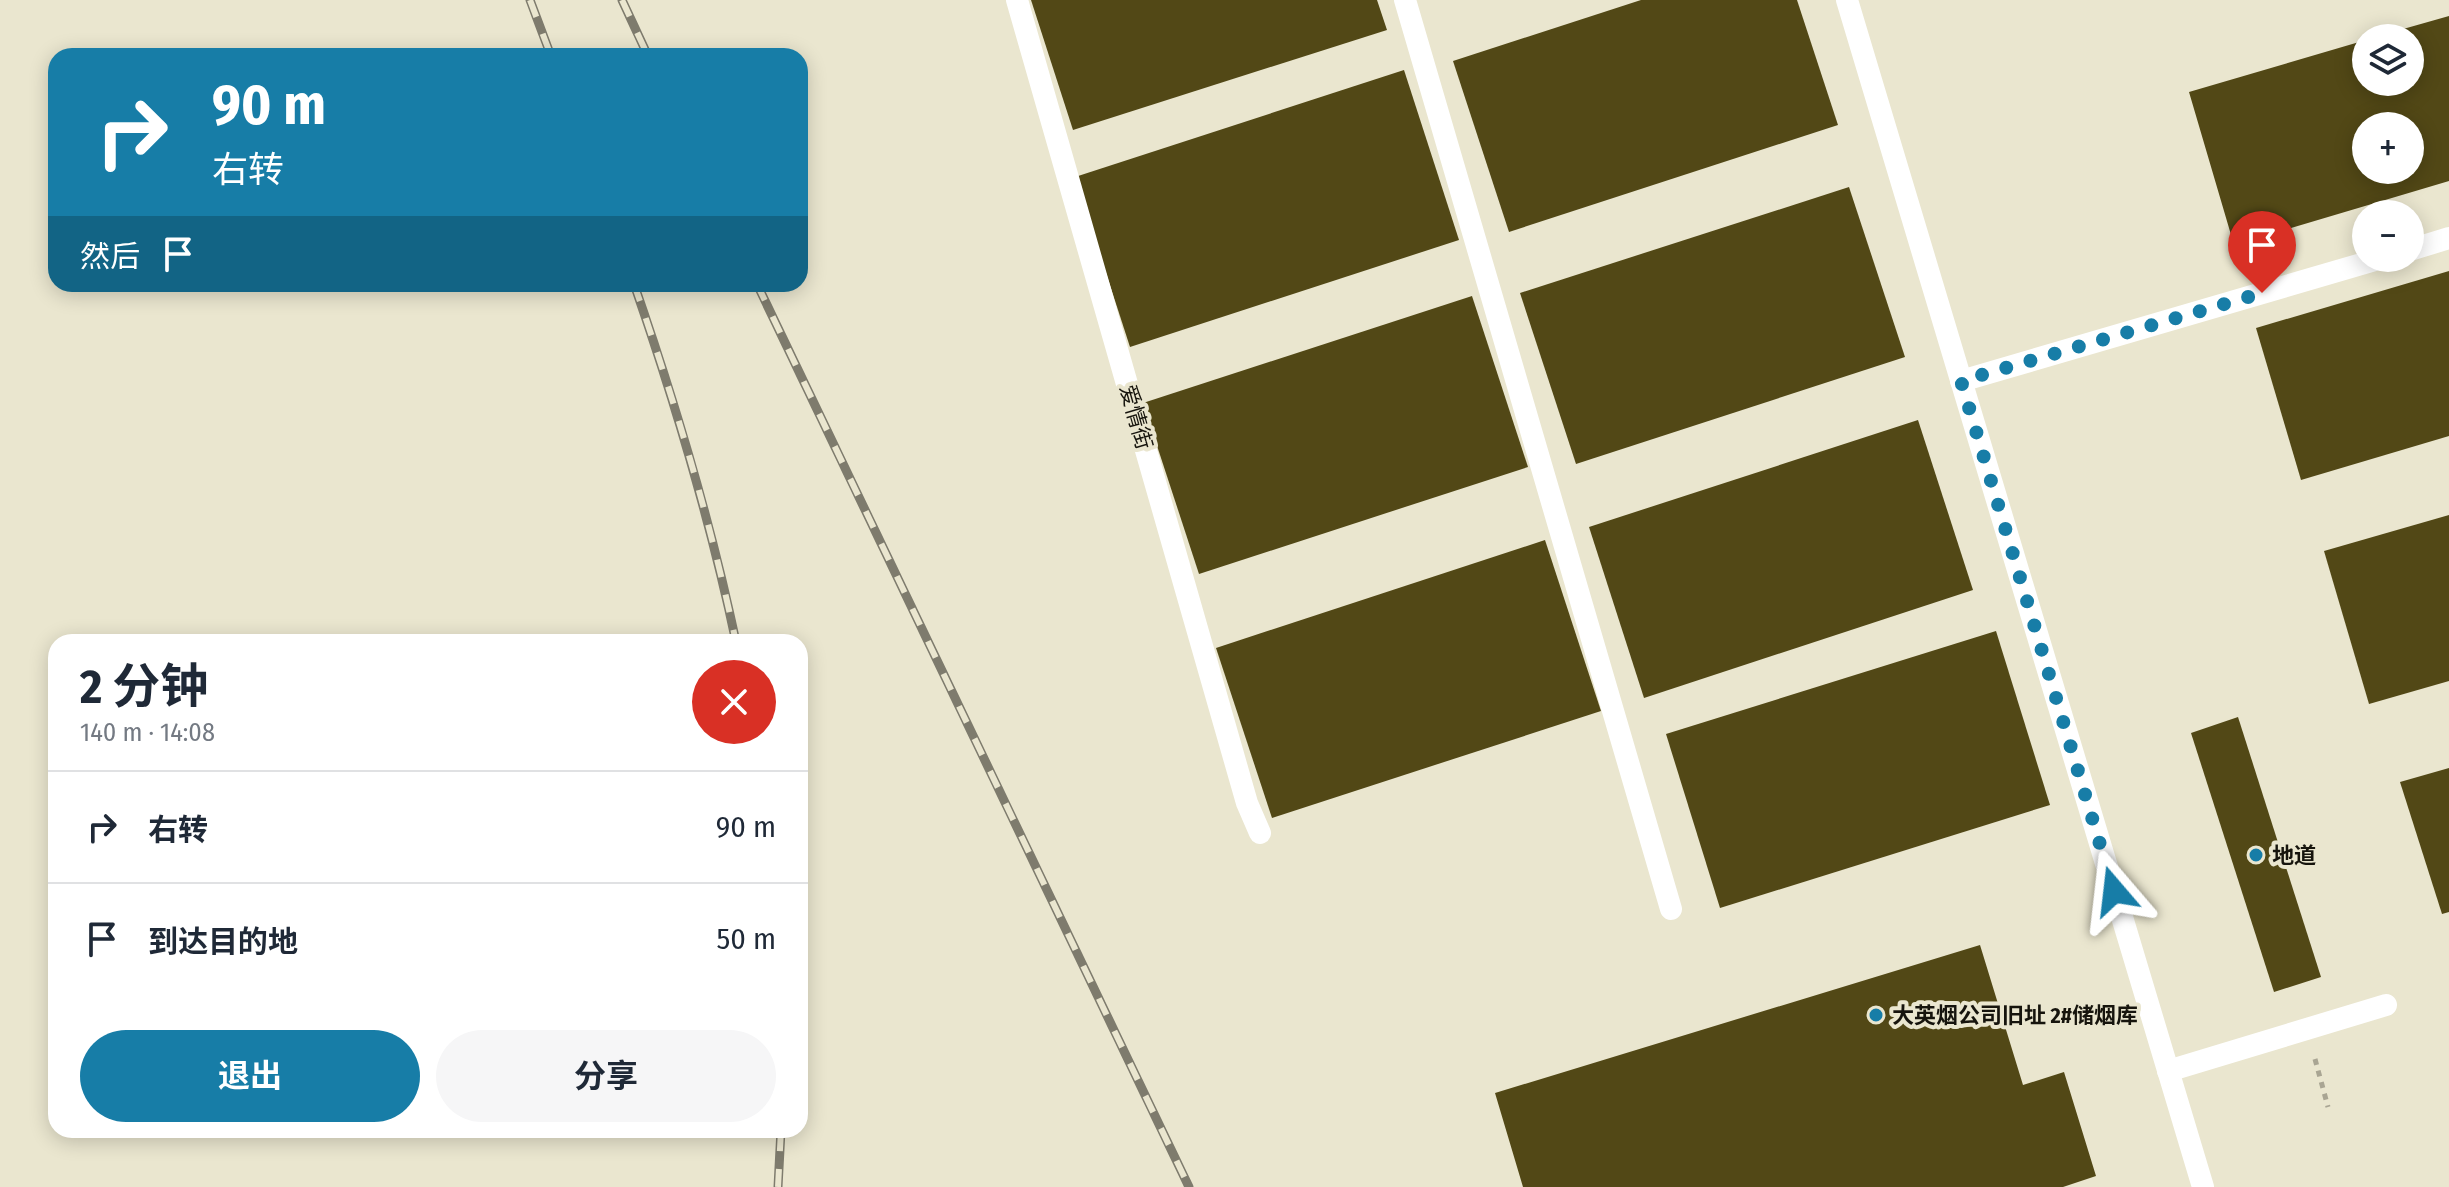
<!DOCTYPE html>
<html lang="zh">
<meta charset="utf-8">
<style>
:root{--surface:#fff;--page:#f6f6f7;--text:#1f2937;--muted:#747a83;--line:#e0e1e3;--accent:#177da7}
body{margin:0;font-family:"Fira Sans Condensed","Noto Sans SC",sans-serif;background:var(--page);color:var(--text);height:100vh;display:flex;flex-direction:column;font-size:30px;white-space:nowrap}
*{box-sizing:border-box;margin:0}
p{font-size:26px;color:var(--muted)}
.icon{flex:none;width:44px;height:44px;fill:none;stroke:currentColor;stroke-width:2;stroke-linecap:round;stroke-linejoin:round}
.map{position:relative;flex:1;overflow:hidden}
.details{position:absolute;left:48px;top:634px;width:760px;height:504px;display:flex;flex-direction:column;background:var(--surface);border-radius:24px;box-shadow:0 4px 20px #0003}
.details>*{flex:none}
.banner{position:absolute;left:48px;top:48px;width:760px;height:244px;border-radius:24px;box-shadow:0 4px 20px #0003;background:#177da7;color:#fff;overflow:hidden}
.fabs{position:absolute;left:2352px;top:24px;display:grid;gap:16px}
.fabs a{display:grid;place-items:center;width:72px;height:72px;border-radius:50%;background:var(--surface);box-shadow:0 4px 20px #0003;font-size:40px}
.pin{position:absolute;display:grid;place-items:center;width:68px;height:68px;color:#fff;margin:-82px -34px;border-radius:50% 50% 50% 0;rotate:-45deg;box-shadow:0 0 8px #0007}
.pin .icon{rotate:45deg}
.me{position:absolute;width:88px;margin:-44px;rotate:343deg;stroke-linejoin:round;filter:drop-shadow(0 0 6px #0008)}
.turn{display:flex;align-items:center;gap:28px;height:168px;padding:0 32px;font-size:36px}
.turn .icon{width:104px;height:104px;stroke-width:2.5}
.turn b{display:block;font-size:56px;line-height:68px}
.then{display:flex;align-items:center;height:76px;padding:0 32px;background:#0003;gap:16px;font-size:30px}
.round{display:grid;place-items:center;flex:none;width:84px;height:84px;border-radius:42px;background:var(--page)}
.headline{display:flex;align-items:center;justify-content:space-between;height:136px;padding:0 32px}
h1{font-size:48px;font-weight:700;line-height:60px}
.cta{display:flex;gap:16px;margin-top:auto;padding:16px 32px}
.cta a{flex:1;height:92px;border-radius:48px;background:var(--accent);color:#fff;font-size:32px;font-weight:700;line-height:92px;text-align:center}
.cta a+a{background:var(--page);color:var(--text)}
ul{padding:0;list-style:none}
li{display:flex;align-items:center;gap:24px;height:112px;padding:0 32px;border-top:2px solid var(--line)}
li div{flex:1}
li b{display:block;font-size:30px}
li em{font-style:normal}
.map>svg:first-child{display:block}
.building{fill:#524816;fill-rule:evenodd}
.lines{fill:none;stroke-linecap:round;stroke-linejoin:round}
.path{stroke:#a9a593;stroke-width:5;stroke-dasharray:6 6;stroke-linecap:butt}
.service{stroke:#fff;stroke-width:22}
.rail-casing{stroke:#7e7b6d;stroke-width:9}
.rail{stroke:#eae6cf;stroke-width:6;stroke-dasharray:18;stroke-linecap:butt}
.route{stroke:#177da7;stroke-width:14;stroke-dasharray:0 25.2}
.poi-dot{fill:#177da7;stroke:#eae6cf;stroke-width:3}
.labels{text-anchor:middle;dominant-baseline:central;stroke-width:8;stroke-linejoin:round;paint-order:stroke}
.street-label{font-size:22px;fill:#16140d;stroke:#eae6cf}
.poi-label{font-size:22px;font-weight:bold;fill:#16140d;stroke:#eae6cf;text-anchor:start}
</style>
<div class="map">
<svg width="2449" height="1187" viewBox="0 0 2449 1187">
<rect width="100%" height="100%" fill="#eae6cf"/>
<g class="building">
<path d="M 1031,0 L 1377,0 L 1387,30 L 1073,130 Z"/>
<path d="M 1641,0 L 1797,0 L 1838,125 L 1509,232 L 1453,61 Z"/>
<path d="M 2449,16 L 2449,181 L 2234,245 L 2189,92 L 2366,40 L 2366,82 L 2410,82 L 2410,38 L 2375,37 ZM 2366,126 L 2410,126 L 2410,170 L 2366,170 Z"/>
<path d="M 1404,70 L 1459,240 L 1130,347 L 1075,177 Z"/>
<path d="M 1849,187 L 1905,357 L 1576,464 L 1520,293 Z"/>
<path d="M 2449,271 L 2449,436 L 2301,480 L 2256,328 Z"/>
<path d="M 1472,296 L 1528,467 L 1199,574 L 1143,403 Z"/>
<path d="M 1918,420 L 1973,590 L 1644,698 L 1589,527 Z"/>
<path d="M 2449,515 L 2449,681 L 2369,704 L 2324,551 Z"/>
<path d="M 1545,540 L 1601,711 L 1272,818 L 1216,648 Z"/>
<path d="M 1996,631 L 2050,805 L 1720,908 L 1666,734 Z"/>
<path d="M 2238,717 L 2321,977 L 2274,992 L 2191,733 Z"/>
<path d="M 2449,768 L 2449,912 L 2442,914 L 2400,782 Z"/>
<path d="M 1980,945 L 2023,1085 L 2064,1072 L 2096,1176 L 2063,1187 L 1523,1187 L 1495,1093 Z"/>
</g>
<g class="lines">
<path class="path" d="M 2315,1059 L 2328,1107"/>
<g class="service">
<path d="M 1017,0 L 1247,803 L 1260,833"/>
<path d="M 1405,0 L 1671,909"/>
<path d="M 1847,0 L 2203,1187"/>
<path d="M 2410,250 L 2449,238"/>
<path d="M 1961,381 L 2382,258"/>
<path d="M 2168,1071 L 2386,1005"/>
</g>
<defs>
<g id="rail">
<path d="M 530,0 L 551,56"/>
<path d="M 622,0 L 648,56"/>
<path d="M 634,284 C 675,402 710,519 736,642"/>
<path d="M 757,284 L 1189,1187"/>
<path d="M 778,1187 L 781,1130"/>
</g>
</defs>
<use href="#rail" class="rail-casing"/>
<use href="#rail" class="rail"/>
</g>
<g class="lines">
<path class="route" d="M 2114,891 L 1961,381 L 2262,293"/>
</g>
<g class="poi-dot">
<circle cx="2256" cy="855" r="8"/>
<circle cx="1876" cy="1015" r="8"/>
</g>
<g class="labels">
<g class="street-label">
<text transform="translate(1136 417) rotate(74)">爱情街</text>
</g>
<g class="poi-label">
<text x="2272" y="855">地道</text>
<text x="1892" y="1015">大英烟公司旧址 2#储烟库</text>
</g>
</g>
</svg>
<div class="fabs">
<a><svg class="icon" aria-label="layers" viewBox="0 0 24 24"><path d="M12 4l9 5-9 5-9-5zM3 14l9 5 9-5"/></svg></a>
<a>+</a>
<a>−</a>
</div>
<div class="pin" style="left:2262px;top:293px;background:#d93025"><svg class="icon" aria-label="arrive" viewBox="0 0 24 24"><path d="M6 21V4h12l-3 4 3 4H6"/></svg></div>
<svg class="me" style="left:2114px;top:891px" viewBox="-20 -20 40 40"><path d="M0-17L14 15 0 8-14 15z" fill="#177da7" stroke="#fff" stroke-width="4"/></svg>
<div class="banner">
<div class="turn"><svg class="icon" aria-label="right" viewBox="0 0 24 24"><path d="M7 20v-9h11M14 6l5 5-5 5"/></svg><div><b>90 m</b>右转</div></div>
<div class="then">然后<svg class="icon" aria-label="arrive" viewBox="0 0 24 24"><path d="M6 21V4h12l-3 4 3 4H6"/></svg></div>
</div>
<section class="details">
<div class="headline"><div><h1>2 分钟</h1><p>140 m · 14:08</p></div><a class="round" style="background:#d93025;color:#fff"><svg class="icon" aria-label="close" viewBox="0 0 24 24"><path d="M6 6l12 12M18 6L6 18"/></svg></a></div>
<ul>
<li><svg class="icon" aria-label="right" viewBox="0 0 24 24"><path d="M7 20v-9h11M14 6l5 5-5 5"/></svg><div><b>右转</b></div><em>90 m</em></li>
<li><svg class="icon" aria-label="arrive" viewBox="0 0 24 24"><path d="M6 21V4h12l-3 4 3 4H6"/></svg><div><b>到达目的地</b></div><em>50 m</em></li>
</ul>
<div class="cta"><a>退出</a><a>分享</a></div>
</section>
</div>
